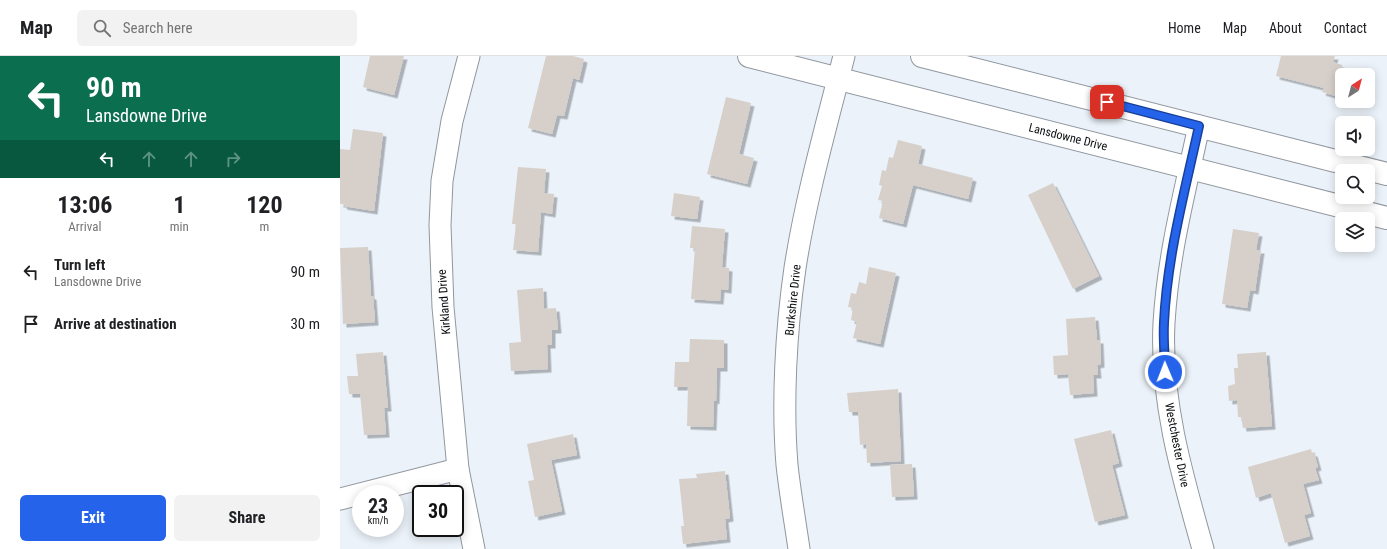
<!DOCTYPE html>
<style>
:root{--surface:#fff;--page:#f2f2f2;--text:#202124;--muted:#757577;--line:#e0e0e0;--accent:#2563eb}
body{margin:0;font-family:"Roboto Condensed",sans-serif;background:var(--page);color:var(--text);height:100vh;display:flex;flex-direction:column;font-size:15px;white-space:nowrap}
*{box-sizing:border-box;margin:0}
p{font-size:13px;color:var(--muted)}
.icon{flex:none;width:22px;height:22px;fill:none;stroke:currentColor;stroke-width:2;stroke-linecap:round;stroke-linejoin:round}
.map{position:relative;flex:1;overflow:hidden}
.sheet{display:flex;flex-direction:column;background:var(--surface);width:340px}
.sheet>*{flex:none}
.top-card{background:#0b6e4f;color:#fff;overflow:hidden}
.needle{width:26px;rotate:36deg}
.controls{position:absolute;left:995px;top:12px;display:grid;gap:8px}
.controls a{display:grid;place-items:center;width:40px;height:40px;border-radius:6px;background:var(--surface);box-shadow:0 2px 10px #0003;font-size:20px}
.speed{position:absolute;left:12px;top:429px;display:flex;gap:8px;font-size:20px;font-weight:700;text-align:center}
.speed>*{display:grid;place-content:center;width:52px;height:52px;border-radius:50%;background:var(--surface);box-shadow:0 2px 10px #0003;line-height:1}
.speed small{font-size:10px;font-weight:400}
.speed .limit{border:2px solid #111;border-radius:6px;background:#fff;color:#111}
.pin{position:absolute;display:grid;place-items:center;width:34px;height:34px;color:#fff;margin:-17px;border-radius:8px;box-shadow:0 2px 6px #0006}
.me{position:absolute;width:44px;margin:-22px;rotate:359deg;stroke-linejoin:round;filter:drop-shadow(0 0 3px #0008)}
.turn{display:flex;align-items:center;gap:14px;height:84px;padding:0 20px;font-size:18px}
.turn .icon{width:52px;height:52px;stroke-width:2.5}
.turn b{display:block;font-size:28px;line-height:34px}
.lanes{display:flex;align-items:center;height:38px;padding:0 20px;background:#0003;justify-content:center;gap:20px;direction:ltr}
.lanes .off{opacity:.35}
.eta{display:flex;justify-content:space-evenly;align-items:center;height:68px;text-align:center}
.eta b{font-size:24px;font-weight:700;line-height:28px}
.action{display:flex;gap:8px;margin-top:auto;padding:8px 20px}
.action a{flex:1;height:46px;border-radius:6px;background:var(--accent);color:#fff;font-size:16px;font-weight:700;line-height:46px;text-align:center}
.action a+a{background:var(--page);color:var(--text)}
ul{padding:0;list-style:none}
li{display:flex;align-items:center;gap:12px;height:52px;padding:0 20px}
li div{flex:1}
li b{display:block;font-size:15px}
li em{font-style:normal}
header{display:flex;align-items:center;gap:24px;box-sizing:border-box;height:56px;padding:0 20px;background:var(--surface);border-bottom:1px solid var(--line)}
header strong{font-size:19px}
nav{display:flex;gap:22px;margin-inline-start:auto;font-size:14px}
.search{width:280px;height:36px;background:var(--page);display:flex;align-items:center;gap:10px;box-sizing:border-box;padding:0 14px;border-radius:6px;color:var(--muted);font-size:15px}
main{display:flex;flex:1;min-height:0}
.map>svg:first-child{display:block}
.building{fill:#d7d0ca;filter:url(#shadow)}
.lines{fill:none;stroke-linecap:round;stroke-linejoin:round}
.minor-casing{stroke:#91979e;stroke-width:23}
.tertiary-casing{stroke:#91979e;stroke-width:24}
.minor{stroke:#fff;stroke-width:21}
.tertiary{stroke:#fff;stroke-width:22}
.route-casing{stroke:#184099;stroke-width:10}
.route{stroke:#2563eb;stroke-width:7}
.labels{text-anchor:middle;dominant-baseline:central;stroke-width:3;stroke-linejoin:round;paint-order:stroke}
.street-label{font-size:12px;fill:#0a0d0f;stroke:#fefefe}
</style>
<header>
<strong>Map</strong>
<div class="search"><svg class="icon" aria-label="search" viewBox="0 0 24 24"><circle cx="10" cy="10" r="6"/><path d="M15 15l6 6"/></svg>Search here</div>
<nav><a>Home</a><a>Map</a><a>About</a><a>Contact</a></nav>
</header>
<main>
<section class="sheet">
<div class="top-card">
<div class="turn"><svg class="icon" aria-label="left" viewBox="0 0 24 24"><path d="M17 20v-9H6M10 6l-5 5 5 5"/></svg><div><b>90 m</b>Lansdowne Drive</div></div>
<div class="lanes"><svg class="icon" aria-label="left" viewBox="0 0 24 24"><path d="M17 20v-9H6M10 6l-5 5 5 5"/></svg><svg class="icon off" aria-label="ahead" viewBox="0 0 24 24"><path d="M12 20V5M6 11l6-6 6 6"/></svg><svg class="icon off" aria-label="ahead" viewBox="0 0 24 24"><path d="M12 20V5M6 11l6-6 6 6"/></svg><svg class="icon off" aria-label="right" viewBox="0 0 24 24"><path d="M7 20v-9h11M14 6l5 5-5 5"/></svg></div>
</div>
<div class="eta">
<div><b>13:06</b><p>Arrival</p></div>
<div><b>1</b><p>min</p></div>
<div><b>120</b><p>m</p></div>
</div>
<ul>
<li><svg class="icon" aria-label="left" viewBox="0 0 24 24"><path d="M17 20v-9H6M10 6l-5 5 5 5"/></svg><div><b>Turn left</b><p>Lansdowne Drive</p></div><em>90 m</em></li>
<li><svg class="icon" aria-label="arrive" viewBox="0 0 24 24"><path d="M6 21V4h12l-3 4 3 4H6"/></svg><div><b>Arrive at destination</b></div><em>30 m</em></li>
</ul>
<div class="action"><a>Exit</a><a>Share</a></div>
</section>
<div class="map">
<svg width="1047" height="493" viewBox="0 0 1047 493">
<defs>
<filter id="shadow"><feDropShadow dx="3.5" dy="3.5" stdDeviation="0" flood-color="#0004"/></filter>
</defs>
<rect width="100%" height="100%" fill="#ebf2f9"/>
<g class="building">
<path d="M 30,0 L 64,0 L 54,39 L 23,31 Z"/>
<path d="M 206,0 L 233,0 L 244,3 L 239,24 L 233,22 L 224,60 L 217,59 L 212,78 L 188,72 Z"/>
<path d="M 941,0 L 995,0 L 993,6 L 1002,9 L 1002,42 L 982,36 L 984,32 L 936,20 Z"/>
<path d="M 386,41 L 411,47 L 399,98 L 414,102 L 407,128 L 367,118 Z"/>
<path d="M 13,73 L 43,77 L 34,155 L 3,150 L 4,148 L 0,148 L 0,93 L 10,94 Z"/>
<path d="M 558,84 L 582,90 L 578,108 L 633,122 L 628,143 L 573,129 L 563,168 L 539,162 L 543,145 L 538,144 L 542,130 L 539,129 L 542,114 L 546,115 L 549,101 L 553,102 Z"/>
<path d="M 178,111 L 206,113 L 204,137 L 214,138 L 212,158 L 201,156 L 198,196 L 173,194 L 176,168 L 172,168 Z"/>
<path d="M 713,127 L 759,220 L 733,233 L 688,139 Z"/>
<path d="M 334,137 L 360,141 L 357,163 L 331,160 Z"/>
<path d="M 352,170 L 385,173 L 382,211 L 389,212 L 388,234 L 381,233 L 380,245 L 351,243 L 355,192 L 350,192 Z"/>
<path d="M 893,173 L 919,177 L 916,194 L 921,194 L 915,235 L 910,234 L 907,252 L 882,248 Z"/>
<path d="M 28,191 L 31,240 L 33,240 L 35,266 L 3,268 L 0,192 Z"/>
<path d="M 529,211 L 556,217 L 540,288 L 513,282 L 517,266 L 511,264 L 513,252 L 508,251 L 511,237 L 516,238 L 519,226 L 526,228 Z"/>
<path d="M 203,232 L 204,253 L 216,252 L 218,274 L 212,274 L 212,289 L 207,289 L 208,313 L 171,315 L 169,287 L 181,286 L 177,234 Z"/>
<path d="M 755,261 L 757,284 L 760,284 L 761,308 L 757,309 L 758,319 L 753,319 L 754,337 L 730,339 L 728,318 L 714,319 L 713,300 L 728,299 L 726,263 Z"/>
<path d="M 350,283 L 384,284 L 384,312 L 377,312 L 376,345 L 374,344 L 373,371 L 347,370 L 348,331 L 334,331 L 335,306 L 349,306 Z"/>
<path d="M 43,296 L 48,352 L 44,352 L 46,378 L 24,379 L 20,338 L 9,338 L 7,320 L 18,320 L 16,298 Z"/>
<path d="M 926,296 L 932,370 L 903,372 L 901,361 L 898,361 L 897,344 L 889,345 L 888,330 L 895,328 L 894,312 L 898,312 L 897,298 Z"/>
<path d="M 558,333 L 561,405 L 527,407 L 526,388 L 520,389 L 518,356 L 509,356 L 507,337 Z"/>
<path d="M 771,374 L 779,407 L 772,409 L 785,459 L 755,466 L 734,383 Z"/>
<path d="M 233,378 L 237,399 L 211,404 L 222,455 L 195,461 L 188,425 L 194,424 L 187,388 Z"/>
<path d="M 971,393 L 972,397 L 974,397 L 978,411 L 975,412 L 979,424 L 963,428 L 971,457 L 964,459 L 970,480 L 945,487 L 931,437 L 916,442 L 908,411 Z"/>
<path d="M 572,408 L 574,440 L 552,441 L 550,409 Z"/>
<path d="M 385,415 L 390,462 L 385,463 L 387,483 L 343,488 L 341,470 L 344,470 L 339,423 L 357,422 L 356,418 Z"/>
</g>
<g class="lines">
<defs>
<g id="minor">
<path d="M 129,0 L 112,65 L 102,125 L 100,169 L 103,251 L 118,413 L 134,493"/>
<path d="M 859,70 C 845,135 828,199 824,267 C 820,344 842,419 863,493"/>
<path d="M 0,443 L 118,413"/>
<path d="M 459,493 C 455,465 450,437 447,409 C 442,347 446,274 455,212 C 466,141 486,71 504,0"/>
</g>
<g id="tertiary">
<path d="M 409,0 L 1047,162"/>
<path d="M 582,0 L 1047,118"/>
</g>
</defs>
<use href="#minor" class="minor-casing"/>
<use href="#tertiary" class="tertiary-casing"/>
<use href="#minor" class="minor"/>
<use href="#tertiary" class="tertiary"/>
</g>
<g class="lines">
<defs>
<path id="route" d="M 767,46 L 859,70 C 845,135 827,200 824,267 C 823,284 825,300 825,316"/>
</defs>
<use href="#route" class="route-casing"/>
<use href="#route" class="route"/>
</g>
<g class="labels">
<g class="street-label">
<text transform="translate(728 81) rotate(14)">Lansdowne Drive</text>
<text transform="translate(453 244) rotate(-84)">Burkshire Drive</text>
<text transform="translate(104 246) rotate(-94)">Kirkland Drive</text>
<text transform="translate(837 389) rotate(79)">Westchester Drive</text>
</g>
</g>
</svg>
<div class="controls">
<a><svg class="needle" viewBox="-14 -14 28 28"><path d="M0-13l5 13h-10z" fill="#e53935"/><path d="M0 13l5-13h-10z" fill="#757577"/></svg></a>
<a><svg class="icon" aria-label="sound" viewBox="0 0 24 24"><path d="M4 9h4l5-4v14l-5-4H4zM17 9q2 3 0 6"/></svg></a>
<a><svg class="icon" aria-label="search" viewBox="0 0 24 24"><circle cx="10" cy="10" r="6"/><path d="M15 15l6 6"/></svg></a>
<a><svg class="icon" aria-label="layers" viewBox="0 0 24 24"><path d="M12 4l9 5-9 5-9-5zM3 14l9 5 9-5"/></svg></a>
</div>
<div class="speed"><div>23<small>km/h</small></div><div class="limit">30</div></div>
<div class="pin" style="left:767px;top:46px;background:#d93025"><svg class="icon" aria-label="arrive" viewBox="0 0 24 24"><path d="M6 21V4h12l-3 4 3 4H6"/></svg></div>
<svg class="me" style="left:825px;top:316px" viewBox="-20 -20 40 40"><circle r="17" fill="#2563eb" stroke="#fff" stroke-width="3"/><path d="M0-11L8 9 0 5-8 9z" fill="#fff"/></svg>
</div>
</main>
